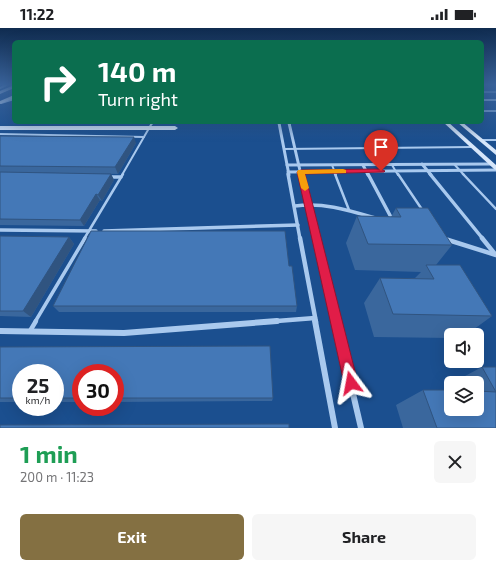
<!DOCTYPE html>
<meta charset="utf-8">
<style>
:root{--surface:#fff;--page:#f6f6f6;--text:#202124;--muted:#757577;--accent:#847042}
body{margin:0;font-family:"Exo 2",sans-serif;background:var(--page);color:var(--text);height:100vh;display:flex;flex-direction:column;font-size:15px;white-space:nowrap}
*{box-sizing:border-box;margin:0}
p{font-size:13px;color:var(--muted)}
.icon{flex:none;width:22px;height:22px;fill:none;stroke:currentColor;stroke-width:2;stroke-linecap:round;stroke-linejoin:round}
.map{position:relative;height:400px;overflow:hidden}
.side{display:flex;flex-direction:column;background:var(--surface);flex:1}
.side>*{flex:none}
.guide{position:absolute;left:12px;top:12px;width:472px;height:84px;border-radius:6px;box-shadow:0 4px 16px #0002;background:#0b6e4f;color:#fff;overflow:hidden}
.buttons{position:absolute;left:444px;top:300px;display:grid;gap:8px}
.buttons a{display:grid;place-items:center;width:40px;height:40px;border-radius:6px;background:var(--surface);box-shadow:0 4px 16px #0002;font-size:20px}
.speed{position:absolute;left:12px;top:336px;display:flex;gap:8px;font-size:20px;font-weight:700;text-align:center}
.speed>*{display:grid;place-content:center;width:52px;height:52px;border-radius:50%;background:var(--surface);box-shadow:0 4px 16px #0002;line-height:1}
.speed small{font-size:10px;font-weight:400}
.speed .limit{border:6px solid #d22;background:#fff;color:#111}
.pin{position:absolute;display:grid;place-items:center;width:34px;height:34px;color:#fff;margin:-41px -17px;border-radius:50% 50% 50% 0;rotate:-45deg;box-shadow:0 0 4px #0007}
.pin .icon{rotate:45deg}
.me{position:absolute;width:44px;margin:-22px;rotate:347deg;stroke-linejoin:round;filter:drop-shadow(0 0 3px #0008)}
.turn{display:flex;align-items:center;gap:14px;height:84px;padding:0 20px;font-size:18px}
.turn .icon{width:52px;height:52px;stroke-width:2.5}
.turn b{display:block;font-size:28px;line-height:34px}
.round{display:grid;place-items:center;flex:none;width:42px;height:42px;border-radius:6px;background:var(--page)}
.overview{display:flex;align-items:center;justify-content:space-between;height:68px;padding:0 20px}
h1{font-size:24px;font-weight:700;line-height:30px;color:#1e9e55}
.action{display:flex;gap:8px;margin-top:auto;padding:8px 20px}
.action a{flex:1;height:46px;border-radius:6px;background:var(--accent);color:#fff;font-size:16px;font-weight:700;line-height:46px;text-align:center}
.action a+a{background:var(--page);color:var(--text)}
.status{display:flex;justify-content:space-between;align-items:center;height:28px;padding:0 20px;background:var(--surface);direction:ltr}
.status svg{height:11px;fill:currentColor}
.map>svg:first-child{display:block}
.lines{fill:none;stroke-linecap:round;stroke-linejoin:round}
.lane-far4{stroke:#a9c9ee;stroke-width:1.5}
.lane-far3{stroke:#a9c9ee;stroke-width:2}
.lane-far2{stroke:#a9c9ee;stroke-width:2.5}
.lane-far1{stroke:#a9c9ee;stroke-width:3.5}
.lane{stroke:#a9c9ee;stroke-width:4.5}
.street-far4{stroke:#a9c9ee;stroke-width:2}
.street-far3{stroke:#a9c9ee;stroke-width:3}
.street-far2{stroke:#a9c9ee;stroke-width:3.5}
.street-far1{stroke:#a9c9ee;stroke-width:4.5}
.street{stroke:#a9c9ee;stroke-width:6}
.secondary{fill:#d6e6fa;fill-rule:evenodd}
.wall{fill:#3a679d;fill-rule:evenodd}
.shaded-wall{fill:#305480}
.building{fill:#4478b7;stroke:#305480}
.route{fill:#e11d48;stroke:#92132f}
.slow{fill:#f59e0b}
</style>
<div class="status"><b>11:22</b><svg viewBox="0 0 49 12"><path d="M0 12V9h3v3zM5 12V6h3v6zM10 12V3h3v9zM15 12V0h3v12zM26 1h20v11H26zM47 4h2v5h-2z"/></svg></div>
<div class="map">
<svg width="496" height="400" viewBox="0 0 496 400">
<rect width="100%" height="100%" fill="#1b4f8f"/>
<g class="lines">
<g class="lane-far4">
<path d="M 482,64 L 496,64"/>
<path d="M 482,83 L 496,83"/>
<path d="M 152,96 L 153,94"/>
</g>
<g class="lane-far3">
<path d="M 0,106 L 144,109"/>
<path d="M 481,112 L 496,112"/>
<path d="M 284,121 L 472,119"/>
<path d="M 454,136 L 464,147"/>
<path d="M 332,137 L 336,147"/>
<path d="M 392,137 L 398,147"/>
<path d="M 122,147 L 152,95"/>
</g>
<g class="lane-far2">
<path d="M 335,146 L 349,182"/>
<path d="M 398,146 L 423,183"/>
<path d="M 463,146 L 496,181"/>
<path d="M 84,211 L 123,146"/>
</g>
<path class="lane-far1" d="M 35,294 L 85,210"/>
<path class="lane" d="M 30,303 L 36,293"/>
<g class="street-far4">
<path d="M 0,60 L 6,57"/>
<path d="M 482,72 L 496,72"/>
<path d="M 1,75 L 14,71"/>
<path d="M 279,94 L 279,96"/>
<path d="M 289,94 L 290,96"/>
</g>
<g class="street-far3">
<path d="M 279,95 L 289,147"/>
<path d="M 289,95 L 301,147"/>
<path d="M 422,136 L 431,147"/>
<path d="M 287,137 L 492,136"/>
<path d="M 363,137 L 368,147"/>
<path d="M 288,144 L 496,142"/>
</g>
<g class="street-far2">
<path d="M 288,146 L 300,211"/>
<path d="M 301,146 L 317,211"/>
<path d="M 368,146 L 393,193"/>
<path d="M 430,146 L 483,211"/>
<path d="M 109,149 L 121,149"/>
<path d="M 295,178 C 323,174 348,182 375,190"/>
<path d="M 0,202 L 96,203"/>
<path d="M 104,203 L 298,197"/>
</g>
<g class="street-far1">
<path d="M 300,210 L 316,294"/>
<path d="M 316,210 L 336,294"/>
<path d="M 482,210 L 495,226"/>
<path d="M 445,211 L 496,227"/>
<path d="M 264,294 L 315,290"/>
</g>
<g class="street">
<path d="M 315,293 L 335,400"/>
<path d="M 336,293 L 361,400"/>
<path d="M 0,303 L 124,305 L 277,293"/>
</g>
<g class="secondary">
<path d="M 14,57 L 14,60 L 0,66 L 0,63 Z"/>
<path d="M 14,67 L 14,70 L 0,76 L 0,73 Z"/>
<path d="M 443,94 L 448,94 L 496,137 L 496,142 L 494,141 Z"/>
<path d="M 457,94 L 462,94 L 496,122 L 496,127 Z"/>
<path d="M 0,98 L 175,98 L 178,100 L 175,102 L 0,102 Z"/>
</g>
</g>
<g class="wall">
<path d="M 0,108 L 136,115 L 118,146 L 0,144 Z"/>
<path d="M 0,144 L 111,146 L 114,152 L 102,173 L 100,172 L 84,198 L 0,197 Z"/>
<path d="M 396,180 L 452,217 L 436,237 L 492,288 L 466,307 L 451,307 L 451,310 L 374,309 L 364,275 L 380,250 L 415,250 L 421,244 L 355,242 L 346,215 L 357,188 L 391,189 Z"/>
<path d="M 0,208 L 69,209 L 74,216 L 31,289 L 0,288 Z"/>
<path d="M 289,238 L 297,278 L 296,284 L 59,284 L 53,278 Z"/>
<path d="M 0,319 L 273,370 L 272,373 L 115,374 L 115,345 L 81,345 L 81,374 L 55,374 L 55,345 L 21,345 L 21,374 L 0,374 Z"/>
<path d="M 482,339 L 496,339 L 496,400 L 403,400 L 396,377 L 423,362 L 450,362 L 448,357 ZM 451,355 L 477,355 L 477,381 L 451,381 Z"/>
</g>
<g class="shaded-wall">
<path d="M 134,109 L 136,115 L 118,146 L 115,139 Z"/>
<path d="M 111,146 L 114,152 L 102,173 L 98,167 Z"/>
<path d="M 96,166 L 100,172 L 84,198 L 80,192 Z"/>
<path d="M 69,209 L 74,216 L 31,289 L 23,283 Z"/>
</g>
<g class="building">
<path d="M 0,108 L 134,109 L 115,139 L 0,138 Z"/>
<path d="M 0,144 L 111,146 L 98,167 L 96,166 L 80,192 L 0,191 Z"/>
<path d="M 396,180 L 428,180 L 452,217 L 368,216 L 357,188 L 401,189 Z"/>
<path d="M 91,203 L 285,203 L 289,238 L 292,238 L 297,278 L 53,278 Z"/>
<path d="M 0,208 L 69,209 L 23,283 L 0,283 Z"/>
<path d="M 426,237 L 460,237 L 492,288 L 393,286 L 380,250 L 434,251 Z"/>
<path d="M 270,318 L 273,370 L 115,370 L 115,345 L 81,345 L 81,370 L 55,370 L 55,345 L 21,345 L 21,370 L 0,370 L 0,319 Z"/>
<path d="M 482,339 L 496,339 L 496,400 L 437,400 L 423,362 L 451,362 L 451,381 L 477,381 L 477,363 L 496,364 Z"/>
<path d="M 289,396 L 289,400 L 0,400 L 0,397 Z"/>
</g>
<linearGradient id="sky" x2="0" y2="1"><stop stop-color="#0f2b4f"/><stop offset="0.5" stop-color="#39639b"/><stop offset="1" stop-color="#39639b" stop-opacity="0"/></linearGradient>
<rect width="496" height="113" fill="url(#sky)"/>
<path class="route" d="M 381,141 L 385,143 L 384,144 L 305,146 L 358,355 L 356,360 L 351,362 L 346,360 L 344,355 L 297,144 L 301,142 Z"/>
<path class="slow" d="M 343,141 L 346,142 L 346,145 L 305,146 L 309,160 L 305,163 L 301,160 L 297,144 L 298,142 Z"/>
</svg>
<div class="buttons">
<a><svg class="icon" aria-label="sound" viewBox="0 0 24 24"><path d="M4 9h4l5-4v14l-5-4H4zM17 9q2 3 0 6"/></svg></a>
<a><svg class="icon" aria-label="layers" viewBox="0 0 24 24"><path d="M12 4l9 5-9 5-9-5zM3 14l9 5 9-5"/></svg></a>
</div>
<div class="speed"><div>25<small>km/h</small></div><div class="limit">30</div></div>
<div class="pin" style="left:381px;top:143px;background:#d93025"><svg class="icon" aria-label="arrive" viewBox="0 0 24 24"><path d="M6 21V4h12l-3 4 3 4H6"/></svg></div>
<svg class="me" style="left:351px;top:355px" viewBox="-20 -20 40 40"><path d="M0-17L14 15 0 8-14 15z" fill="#e11d48" stroke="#fff" stroke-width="4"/></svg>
<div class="guide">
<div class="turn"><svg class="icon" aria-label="right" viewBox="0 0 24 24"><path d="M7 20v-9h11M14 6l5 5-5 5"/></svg><div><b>140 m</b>Turn right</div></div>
</div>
</div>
<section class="side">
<div class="overview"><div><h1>1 min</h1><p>200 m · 11:23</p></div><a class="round"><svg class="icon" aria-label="close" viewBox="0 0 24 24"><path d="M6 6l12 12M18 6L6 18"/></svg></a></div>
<div class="action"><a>Exit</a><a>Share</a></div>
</section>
